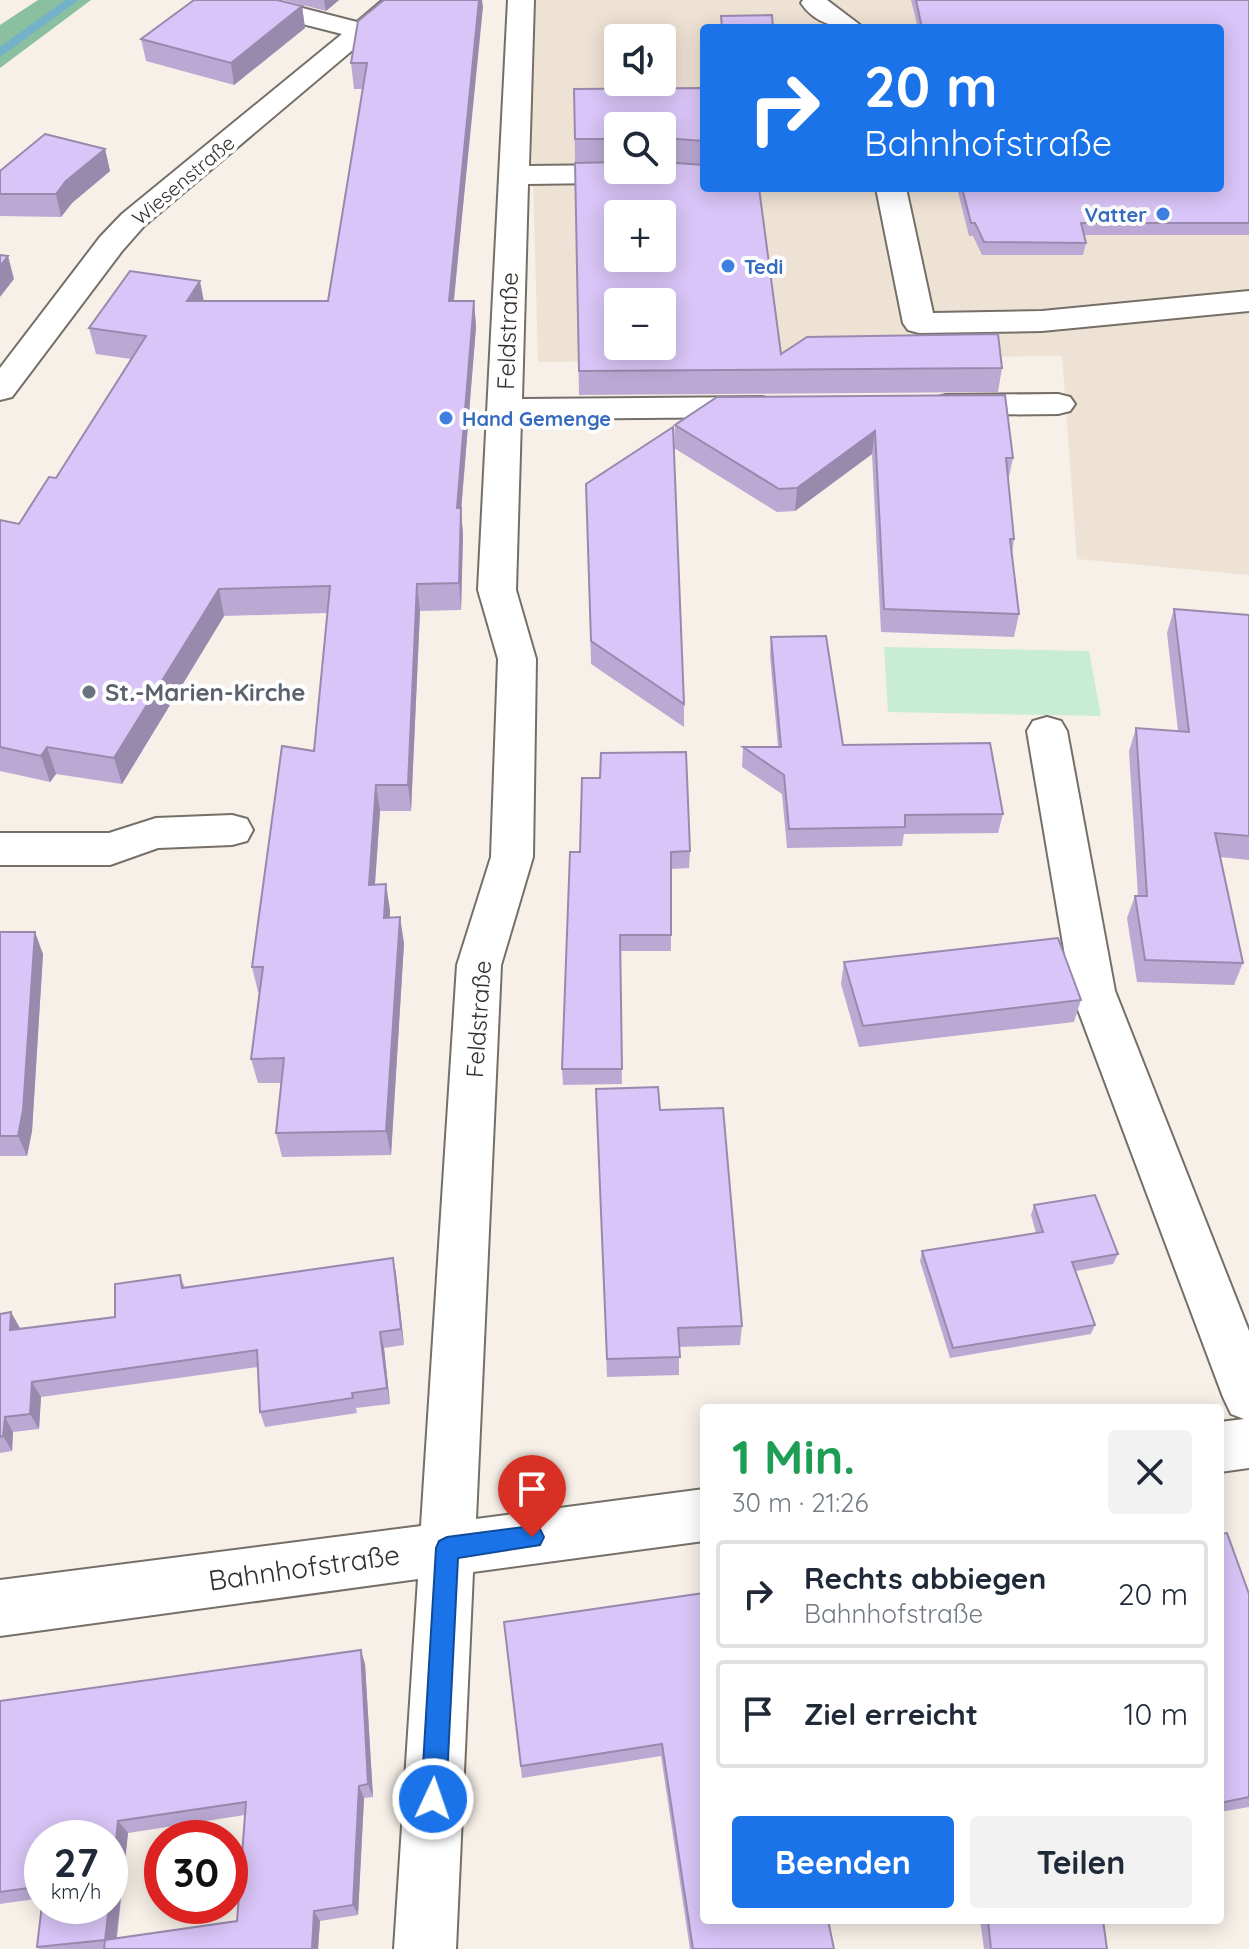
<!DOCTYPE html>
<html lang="de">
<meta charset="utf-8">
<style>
:root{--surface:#fff;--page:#f2f2f3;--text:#1f2937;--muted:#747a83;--line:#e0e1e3;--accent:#1a73e8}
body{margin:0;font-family:Quicksand,sans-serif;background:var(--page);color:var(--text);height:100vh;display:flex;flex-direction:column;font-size:30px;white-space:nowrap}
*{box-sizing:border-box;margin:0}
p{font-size:26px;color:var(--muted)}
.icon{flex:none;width:44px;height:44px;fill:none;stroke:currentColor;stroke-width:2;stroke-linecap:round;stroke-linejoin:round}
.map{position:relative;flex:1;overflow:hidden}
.drawer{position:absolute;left:700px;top:1404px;width:524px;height:520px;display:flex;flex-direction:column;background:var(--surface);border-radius:8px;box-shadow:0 4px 20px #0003}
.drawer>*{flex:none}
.guide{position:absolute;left:700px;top:24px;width:524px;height:168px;border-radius:8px;box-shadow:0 4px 20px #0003;background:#1a73e8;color:#fff;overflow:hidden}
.tools{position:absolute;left:604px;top:24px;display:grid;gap:16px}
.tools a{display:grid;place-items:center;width:72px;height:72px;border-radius:8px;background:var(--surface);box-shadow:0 4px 20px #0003;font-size:40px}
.speed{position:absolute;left:24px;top:1820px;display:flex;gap:16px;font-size:40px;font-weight:700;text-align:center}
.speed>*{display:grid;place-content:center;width:104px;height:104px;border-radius:50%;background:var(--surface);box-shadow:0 4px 20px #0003;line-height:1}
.speed small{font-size:20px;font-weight:400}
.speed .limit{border:12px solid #d22;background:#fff;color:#111}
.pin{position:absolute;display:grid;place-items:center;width:68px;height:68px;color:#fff;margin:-82px -34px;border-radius:50% 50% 50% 0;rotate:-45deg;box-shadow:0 0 8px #0007}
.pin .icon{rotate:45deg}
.me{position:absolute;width:88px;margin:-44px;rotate:3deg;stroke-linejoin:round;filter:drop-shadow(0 0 6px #0008)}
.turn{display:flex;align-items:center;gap:28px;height:168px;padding:0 32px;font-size:36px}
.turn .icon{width:104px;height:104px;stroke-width:2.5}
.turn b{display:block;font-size:56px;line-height:68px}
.round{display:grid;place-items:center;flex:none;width:84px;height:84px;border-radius:8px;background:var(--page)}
.head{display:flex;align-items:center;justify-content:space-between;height:136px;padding:0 32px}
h1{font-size:48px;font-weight:800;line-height:60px;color:#1e9e55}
.primary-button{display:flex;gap:16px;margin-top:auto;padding:16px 32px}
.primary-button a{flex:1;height:92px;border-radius:8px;background:var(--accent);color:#fff;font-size:32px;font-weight:800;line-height:92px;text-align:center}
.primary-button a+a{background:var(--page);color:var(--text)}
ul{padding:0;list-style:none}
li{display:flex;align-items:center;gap:24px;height:108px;margin:0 16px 12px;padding:0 16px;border:4px solid var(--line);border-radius:8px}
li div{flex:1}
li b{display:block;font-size:30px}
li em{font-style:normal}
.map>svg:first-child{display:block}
.built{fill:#eee2d4;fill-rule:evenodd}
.green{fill:#c9ecd6}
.forest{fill:#8abfa0}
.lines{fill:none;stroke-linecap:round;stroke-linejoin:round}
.stream{fill:#73b2c8;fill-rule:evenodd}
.minor-casing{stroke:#756f68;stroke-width:4}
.minor{fill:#fff;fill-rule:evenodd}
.wall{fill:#bba9d4;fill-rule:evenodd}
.shaded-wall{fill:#988aad}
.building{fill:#d9c5f7;stroke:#988aad;stroke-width:2;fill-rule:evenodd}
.route{fill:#1a73e8;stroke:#114b97;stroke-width:2}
.shop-dot{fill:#3f7fe0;stroke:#fefefe;stroke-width:3}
.worship-dot{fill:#6b7280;stroke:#fefefe;stroke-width:3}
.labels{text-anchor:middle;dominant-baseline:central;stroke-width:8;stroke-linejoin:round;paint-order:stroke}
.far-street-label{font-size:20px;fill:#33302d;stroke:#fefefe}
.far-shop-label{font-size:20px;font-weight:bold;fill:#366cbe;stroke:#fefefe;text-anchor:start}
.street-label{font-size:24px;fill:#33302d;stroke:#fefefe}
.worship-label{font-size:24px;font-weight:bold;fill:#5b616d;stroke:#fefefe;text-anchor:start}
.near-street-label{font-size:28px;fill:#33302d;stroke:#fefefe}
</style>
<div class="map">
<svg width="1249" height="1949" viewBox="0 0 1249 1949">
<rect width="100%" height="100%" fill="#f7f0e8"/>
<path class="built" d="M 528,0 L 1191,0 L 1249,24 L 1249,575 L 1077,559 L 1062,356 L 538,362 ZM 704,28 L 1220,28 L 1220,188 L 704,188 ZM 618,38 L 662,38 L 662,82 L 618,82 ZM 618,126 L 662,126 L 662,170 L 618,170 ZM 618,214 L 662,214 L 662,258 L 618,258 ZM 618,302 L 662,302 L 662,346 L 618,346 Z"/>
<path class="green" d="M 884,647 L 1089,651 L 1101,716 L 888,712 Z"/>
<path class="forest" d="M 38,0 L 91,0 L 0,68 L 0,25 Z"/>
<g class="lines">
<path class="stream" d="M 65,0 L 79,0 L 0,57 L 0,47 Z"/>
<defs>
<g id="minor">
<path d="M 227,0 L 271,0 L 357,22 L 383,0 L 412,0 L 144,226 L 122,251 L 12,397 L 0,400 L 0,368 L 100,237 L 122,214 L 342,34 L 231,6 Z"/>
<path d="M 508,0 L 534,0 L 529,166 L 618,165 L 618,170 L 662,170 L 662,164 L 704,167 L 704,185 L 672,182 L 528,184 L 522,399 L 762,397 L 774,400 L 779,407 L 774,414 L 762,417 L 521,419 L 516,590 L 536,659 L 533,857 L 501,965 L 476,1519 L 704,1489 L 704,1541 L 473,1572 L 456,1949 L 394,1949 L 418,1579 L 0,1636 L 0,1580 L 421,1526 L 457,965 L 491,857 L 498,659 L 478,590 Z"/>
<path d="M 803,0 L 827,0 L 864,28 C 840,28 816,26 801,3 Z"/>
<path d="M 876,188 L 906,188 L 933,313 L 1042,311 L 1249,291 L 1249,311 L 1042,331 L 919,333 L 908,330 L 903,323 Z"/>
<path d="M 1058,394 L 1070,397 L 1075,404 L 1070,411 L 1058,414 L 946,415 L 934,412 L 929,405 L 934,398 L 946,395 Z"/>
<path d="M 1047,717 L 1061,721 L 1067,731 L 1115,991 L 1249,1331 L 1249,1468 L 1220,1472 L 1220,1422 L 1244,1419 L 1231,1414 L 1223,1397 L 1071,991 L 1027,731 L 1033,721 Z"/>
<path d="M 232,815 L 247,819 L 253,830 L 247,841 L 232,845 L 158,848 L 110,865 L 0,865 L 0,833 L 109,833 L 156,818 Z"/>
</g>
</defs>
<use href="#minor" class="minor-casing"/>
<use href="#minor" class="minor"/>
</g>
<g class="wall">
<path d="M 283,0 L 339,0 L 326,11 Z"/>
<path d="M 384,0 L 482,0 L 454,301 L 474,301 L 476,327 L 461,511 L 463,535 L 461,610 L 420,611 L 411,811 L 380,811 L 375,885 L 390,910 L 390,917 L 404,943 L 391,1155 L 282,1157 L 276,1133 L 281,1083 L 258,1083 L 251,1059 L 259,992 L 258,992 L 252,967 L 314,751 L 327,613 L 224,616 L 122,784 L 56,774 L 50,782 L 0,771 L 0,520 L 19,524 L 56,478 L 131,359 L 96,354 L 89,328 L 204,301 L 328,301 L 363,89 L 354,89 L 351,63 Z"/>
<path d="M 911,0 L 1249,0 L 1249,235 L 1084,235 L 1086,243 L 1083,255 L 982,255 L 973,236 L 969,236 L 957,188 L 1220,188 L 1220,28 L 918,28 Z"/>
<path d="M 302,6 L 305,28 L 234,85 L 146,61 L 141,39 Z"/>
<path d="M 704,88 L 704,164 L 781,354 L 1002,368 L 998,392 L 579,395 L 575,163 L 671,162 L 662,161 L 662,126 L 618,126 L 618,162 L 575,162 L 574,89 Z"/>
<path d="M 105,149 L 110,171 L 72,203 L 61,217 L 0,216 L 0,171 Z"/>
<path d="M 717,397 L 1013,458 L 1008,481 L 1014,539 L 1012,553 L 1019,614 L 1014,637 L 881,632 L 872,454 L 795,511 L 777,512 L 674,448 L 675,425 Z"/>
<path d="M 586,484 L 684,704 L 684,727 L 591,664 Z"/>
<path d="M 1174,609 L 1249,615 L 1249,860 L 1220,857 L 1243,963 L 1234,985 L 1137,982 L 1127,918 L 1135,896 L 1138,896 L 1129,751 L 1136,728 L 1178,731 L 1167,633 Z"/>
<path d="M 771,637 L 843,745 L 1003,814 L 998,833 L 904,834 L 902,846 L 787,848 L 782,794 L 742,767 L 743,747 L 778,747 L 770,656 Z"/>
<path d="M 690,851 L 689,868 L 671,869 L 671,951 L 620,951 L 622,1084 L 563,1085 L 562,1069 L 570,852 Z"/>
<path d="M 0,932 L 43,954 L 32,1131 L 27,1156 L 0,1156 Z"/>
<path d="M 844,962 L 1081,1000 L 1074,1022 L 859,1047 L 841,984 Z"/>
<path d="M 596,1089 L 660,1110 L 742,1326 L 740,1345 L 679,1347 L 679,1375 L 607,1377 Z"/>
<path d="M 1034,1205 L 1118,1254 L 1113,1264 L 1076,1271 L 1095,1325 L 1091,1334 L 950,1358 L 920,1261 L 922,1251 L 1036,1233 L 1031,1215 Z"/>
<path d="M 393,1258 L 396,1274 L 404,1345 L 384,1348 L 390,1404 L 356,1408 L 357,1413 L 265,1427 L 260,1412 L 258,1367 L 41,1397 L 39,1429 L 13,1432 L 12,1451 L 0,1453 L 0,1314 L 20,1329 L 115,1317 L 180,1275 L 185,1288 Z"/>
<path d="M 1220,1534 L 1249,1594 L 1249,1807 L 1220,1812 Z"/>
<path d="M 704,1593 L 834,1949 L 690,1949 L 661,1756 L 522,1778 L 504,1622 Z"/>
<path d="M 365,1664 L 373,1797 L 364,1798 L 358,1915 L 320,1921 L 318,1949 L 39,1949 L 37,1947 L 110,1906 L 42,1838 L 42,1898 L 0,1904 L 0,1701 ZM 245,1815 L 237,1921 L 117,1938 L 128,1833 Z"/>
<path d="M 980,1920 L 1103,1920 L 1107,1949 L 984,1949 Z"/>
</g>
<g class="shaded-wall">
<path d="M 324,0 L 339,0 L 326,11 Z"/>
<path d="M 479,0 L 482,0 L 483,7 L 451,327 L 449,301 Z"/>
<path d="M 302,6 L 305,28 L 234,85 L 231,63 Z"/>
<path d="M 105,149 L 110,171 L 72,203 L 61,217 L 56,194 L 66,181 Z"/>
<path d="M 8,256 L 14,279 L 0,297 L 0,266 Z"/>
<path d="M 200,281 L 205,307 L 187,301 Z"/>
<path d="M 474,301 L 476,327 L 461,511 L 463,535 L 461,610 L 459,583 L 457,508 Z"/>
<path d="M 875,431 L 872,454 L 795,511 L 797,488 Z"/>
<path d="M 417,584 L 420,611 L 411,811 L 408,785 Z"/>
<path d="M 219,589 L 224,616 L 122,784 L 114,758 Z"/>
<path d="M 47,747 L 56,774 L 50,782 L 41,756 Z"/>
<path d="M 376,785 L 380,811 L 373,910 L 369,885 Z"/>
<path d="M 386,884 L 390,910 L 388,943 L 384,918 Z"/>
<path d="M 400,917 L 404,943 L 391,1155 L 386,1131 Z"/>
<path d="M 35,932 L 43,954 L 32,1131 L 27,1156 L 18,1136 Z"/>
<path d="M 393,1258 L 396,1274 L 404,1345 L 401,1329 Z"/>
<path d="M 11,1312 L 20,1328 L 19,1346 L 10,1330 Z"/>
<path d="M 380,1332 L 384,1348 L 390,1404 L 387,1388 Z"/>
<path d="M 32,1382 L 41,1397 L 39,1429 L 30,1414 Z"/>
<path d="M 5,1417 L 13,1432 L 12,1451 L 3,1436 Z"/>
<path d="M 361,1650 L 365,1664 L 373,1797 L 368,1784 Z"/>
<path d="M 359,1786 L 364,1798 L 358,1915 L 353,1905 Z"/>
<path d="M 118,1821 L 128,1833 L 115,1949 L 105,1940 Z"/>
<path d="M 314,1911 L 320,1921 L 318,1949 L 312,1949 Z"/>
</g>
<g class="building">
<path d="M 194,0 L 277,0 L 302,6 L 231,63 L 141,39 Z"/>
<path d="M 384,0 L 479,0 L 449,301 L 474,301 L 457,508 L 461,508 L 459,583 L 417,584 L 408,785 L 376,785 L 369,885 L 386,884 L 384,918 L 400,917 L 386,1131 L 276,1133 L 284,1058 L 251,1059 L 263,967 L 252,967 L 282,746 L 314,751 L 330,586 L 219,589 L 114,758 L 47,747 L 41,756 L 0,747 L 0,520 L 19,524 L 49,477 L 56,478 L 146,336 L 89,328 L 130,271 L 200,281 L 187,301 L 328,301 L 367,63 L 351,63 L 358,21 Z"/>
<path d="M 916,0 L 1249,0 L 1249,223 L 1081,223 L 1086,243 L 984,242 L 975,223 L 971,223 L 962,188 L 1220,188 L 1220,28 L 922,28 Z"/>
<path d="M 772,15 L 773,28 L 722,28 L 721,16 Z"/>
<path d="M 704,88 L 704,141 L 663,138 L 662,139 L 662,126 L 618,126 L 618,139 L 575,139 L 574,89 Z"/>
<path d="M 45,134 L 105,149 L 66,181 L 56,194 L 0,194 L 0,171 Z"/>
<path d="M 618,162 L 618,170 L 662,170 L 662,162 L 704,165 L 704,188 L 759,188 L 781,354 L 807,337 L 998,334 L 1002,368 L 579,371 L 575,163 ZM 618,214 L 662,214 L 662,258 L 618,258 ZM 618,302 L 662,302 L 662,346 L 618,346 Z"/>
<path d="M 0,255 L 8,256 L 0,266 Z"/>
<path d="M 1005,395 L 1013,458 L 1006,458 L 1014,539 L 1010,539 L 1019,614 L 884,609 L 875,431 L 797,488 L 779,489 L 675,425 L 717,397 Z"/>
<path d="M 673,427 L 684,704 L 591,641 L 586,484 Z"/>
<path d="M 1174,609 L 1249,615 L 1249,836 L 1215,833 L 1243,963 L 1145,960 L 1135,896 L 1147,896 L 1136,728 L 1189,732 Z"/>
<path d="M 826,636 L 843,745 L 990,743 L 1003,814 L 905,815 L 905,827 L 789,829 L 784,775 L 743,747 L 781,747 L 771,637 Z"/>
<path d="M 686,752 L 690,851 L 671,852 L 671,935 L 620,935 L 622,1069 L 562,1069 L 570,852 L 580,852 L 582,778 L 600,778 L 601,753 Z"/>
<path d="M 0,932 L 35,932 L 23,1110 L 18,1136 L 0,1136 Z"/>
<path d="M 1058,938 L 1081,1000 L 863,1026 L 844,962 Z"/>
<path d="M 658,1087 L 660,1110 L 723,1108 L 742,1326 L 678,1328 L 680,1357 L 607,1359 L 596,1089 Z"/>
<path d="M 1095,1195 L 1118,1254 L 1072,1262 L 1095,1325 L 953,1348 L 922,1251 L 1043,1232 L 1034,1205 Z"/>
<path d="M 393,1258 L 401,1329 L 380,1332 L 387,1388 L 352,1393 L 353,1398 L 260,1412 L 257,1350 L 32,1382 L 30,1414 L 5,1417 L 3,1436 L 0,1437 L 0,1314 L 11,1312 L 10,1330 L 115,1317 L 115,1284 L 180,1275 L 182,1288 Z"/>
<path d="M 1227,1533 L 1249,1594 L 1249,1797 L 1220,1803 L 1220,1534 Z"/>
<path d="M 704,1593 L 704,1920 L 828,1920 L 834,1949 L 693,1949 L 662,1744 L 521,1766 L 504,1622 Z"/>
<path d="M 361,1650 L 368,1784 L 359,1786 L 353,1905 L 314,1911 L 312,1949 L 104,1949 L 105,1940 L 237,1921 L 246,1802 L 118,1821 L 110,1897 L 110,1838 L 42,1838 L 42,1886 L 0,1892 L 0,1701 Z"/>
<path d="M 42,1905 L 42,1906 L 109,1906 L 105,1940 L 37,1947 Z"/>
<path d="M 988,1920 L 1103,1920 L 1107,1949 L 991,1949 Z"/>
</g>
<path class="route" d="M 532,1526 L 540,1529 L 544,1537 L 540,1545 L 458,1558 L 446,1799 L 442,1807 L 433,1811 L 425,1807 L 421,1799 L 436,1548 L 439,1541 L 447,1537 Z"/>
<g class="shop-dot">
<circle cx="1163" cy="214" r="8"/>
<circle cx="728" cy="266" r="8"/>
<circle cx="446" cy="418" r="8"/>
</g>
<circle class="worship-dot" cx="89" cy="692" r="8"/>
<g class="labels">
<g class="far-street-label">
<text transform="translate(183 180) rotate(-40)">Wiesenstraße</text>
</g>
<g class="far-shop-label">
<text x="1147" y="214" text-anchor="end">Vatter</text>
<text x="744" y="266">Tedi</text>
<text x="462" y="418">Hand Gemenge</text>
</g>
<g class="street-label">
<text transform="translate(507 331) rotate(-88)">Feldstraße</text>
<text transform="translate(478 1019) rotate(-86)">Feldstraße</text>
</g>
<g class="worship-label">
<text x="105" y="692">St.-Marien-Kirche</text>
</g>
<g class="near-street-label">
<text transform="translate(304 1567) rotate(-8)">Bahnhofstraße</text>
</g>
</g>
</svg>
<div class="tools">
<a><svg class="icon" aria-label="sound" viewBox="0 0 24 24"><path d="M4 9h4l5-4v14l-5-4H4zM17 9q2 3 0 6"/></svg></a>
<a><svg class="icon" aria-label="search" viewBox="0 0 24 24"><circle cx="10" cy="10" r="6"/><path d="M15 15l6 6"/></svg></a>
<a>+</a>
<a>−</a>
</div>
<div class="speed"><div>27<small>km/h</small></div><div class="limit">30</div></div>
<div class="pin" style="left:532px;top:1537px;background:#d93025"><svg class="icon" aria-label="arrive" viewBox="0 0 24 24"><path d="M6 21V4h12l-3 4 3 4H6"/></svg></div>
<svg class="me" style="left:433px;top:1799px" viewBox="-20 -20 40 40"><circle r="17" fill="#1a73e8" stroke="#fff" stroke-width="3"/><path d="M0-11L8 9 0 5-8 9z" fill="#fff"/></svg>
<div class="guide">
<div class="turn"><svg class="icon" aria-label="right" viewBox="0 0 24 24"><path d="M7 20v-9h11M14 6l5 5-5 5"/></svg><div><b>20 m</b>Bahnhofstraße</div></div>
</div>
<section class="drawer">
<div class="head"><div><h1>1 Min.</h1><p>30 m · 21:26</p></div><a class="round"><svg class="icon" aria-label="close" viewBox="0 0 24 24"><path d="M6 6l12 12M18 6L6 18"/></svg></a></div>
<ul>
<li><svg class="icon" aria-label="right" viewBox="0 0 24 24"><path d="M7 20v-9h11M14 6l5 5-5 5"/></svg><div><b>Rechts abbiegen</b><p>Bahnhofstraße</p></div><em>20 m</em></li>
<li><svg class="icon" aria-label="arrive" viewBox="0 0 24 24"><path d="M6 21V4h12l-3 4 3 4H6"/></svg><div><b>Ziel erreicht</b></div><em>10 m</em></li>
</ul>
<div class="primary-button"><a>Beenden</a><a>Teilen</a></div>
</section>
</div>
